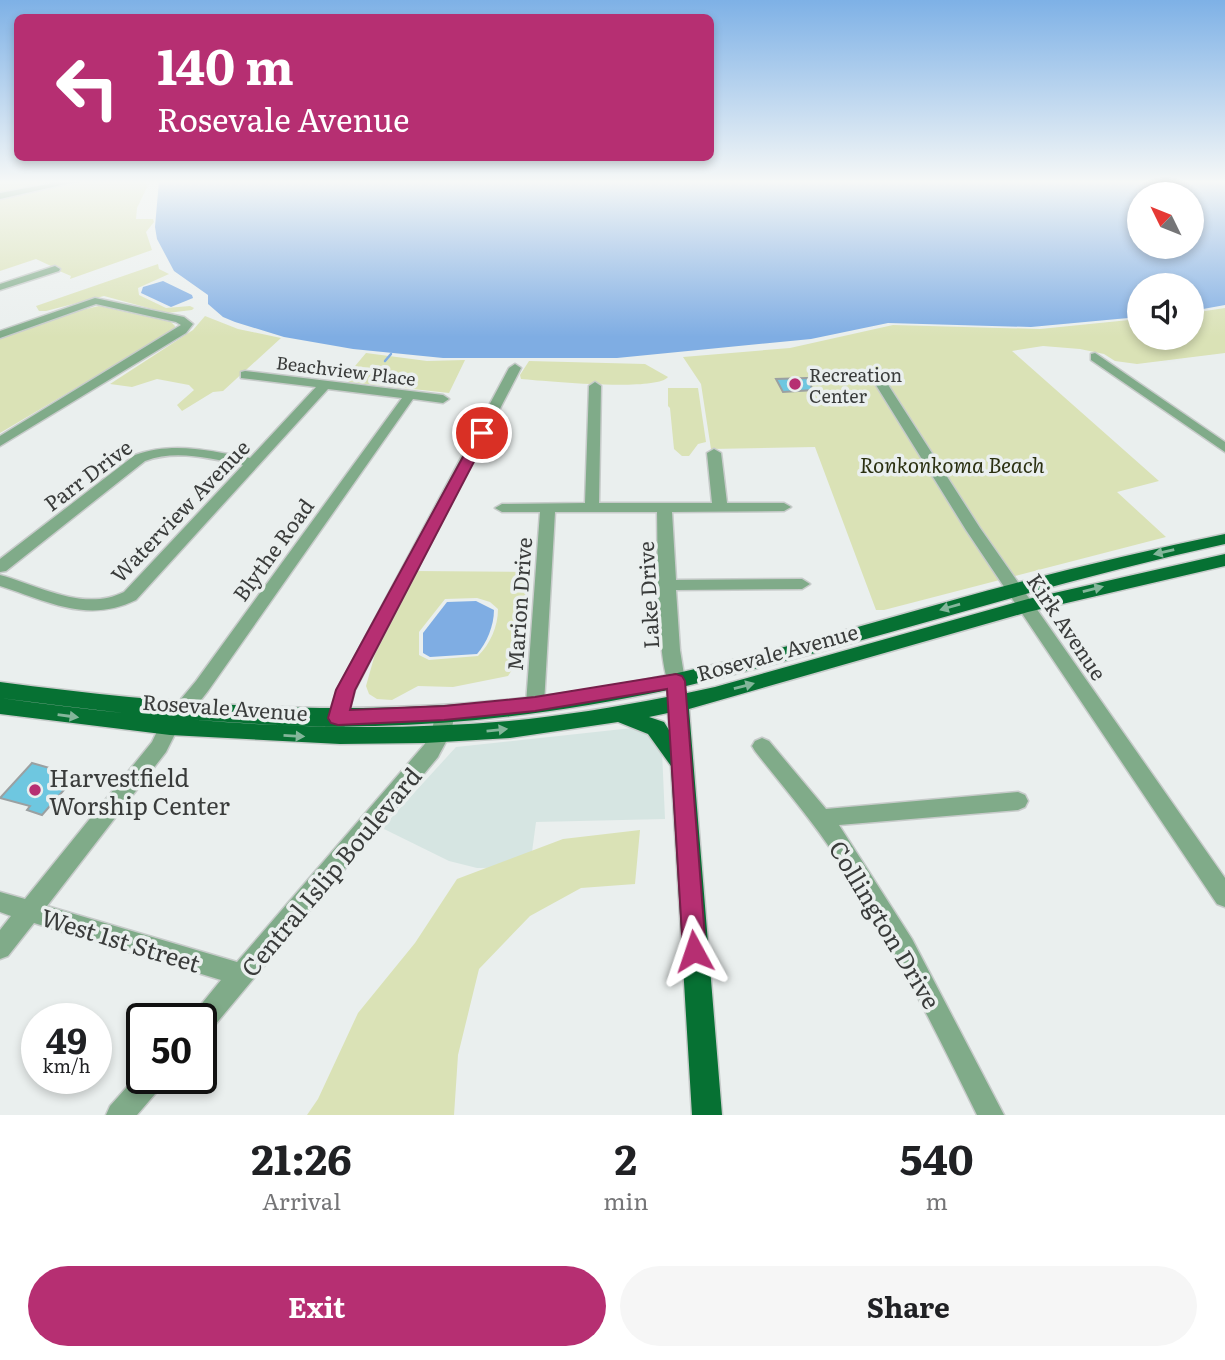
<!DOCTYPE html>
<style>
:root{--surface:#fff;--page:#f6f6f6;--text:#202124;--muted:#757577;--accent:#b62f72}
body{margin:0;font-family:Literata,serif;background:var(--page);color:var(--text);height:100vh;display:flex;flex-direction:column;font-size:26px;white-space:nowrap}
*{box-sizing:border-box;margin:0}
p{font-size:23px;color:var(--muted)}
.icon{flex:none;width:38px;height:38px;fill:none;stroke:currentColor;stroke-width:2;stroke-linecap:round;stroke-linejoin:round}
.map{position:relative;height:1115px;overflow:hidden}
.drawer{display:flex;flex-direction:column;background:var(--surface);flex:1}
.drawer>*{flex:none}
.hud{position:absolute;left:14px;top:14px;width:700px;height:147px;border-radius:10px;box-shadow:0 4px 10px #0003;background:#b62f72;color:#fff;overflow:hidden}
.needle{width:46px;rotate:313deg}
.fabs{position:absolute;left:1127px;top:182px;display:grid;gap:14px}
.fabs a{display:grid;place-items:center;width:77px;height:77px;border-radius:50%;background:var(--surface);box-shadow:0 4px 10px #0003;font-size:35px}
.speed{position:absolute;left:21px;top:1003px;display:flex;gap:14px;font-size:35px;font-weight:700;text-align:center}
.speed>*{display:grid;place-content:center;width:91px;height:91px;border-radius:50%;background:var(--surface);box-shadow:0 4px 10px #0003;line-height:1}
.speed small{font-size:18px;font-weight:400}
.speed .limit{border:4px solid #111;border-radius:10px;background:#fff;color:#111}
.pin{position:absolute;display:grid;place-items:center;width:60px;height:60px;color:#fff;margin:-30px;border:4px solid #fff;border-radius:50%;box-shadow:0 2px 7px #0007}
.me{position:absolute;width:77px;margin:-38px;rotate:355deg;stroke-linejoin:round;filter:drop-shadow(0 0 5px #0008)}
.turn{display:flex;align-items:center;gap:24px;height:147px;padding:0 28px;font-size:32px}
.turn .icon{width:91px;height:91px;stroke-width:2.5}
.turn b{display:block;font-size:49px;line-height:60px}
.eta{display:flex;justify-content:space-evenly;align-items:center;height:119px;text-align:center}
.eta b{font-size:42px;font-weight:700;line-height:49px}
.primary-button{display:flex;gap:14px;margin-top:auto;padding:14px 28px}
.primary-button a{flex:1;height:80px;border-radius:42px;background:var(--accent);color:#fff;font-size:28px;font-weight:700;line-height:80px;text-align:center}
.primary-button a+a{background:var(--page);color:var(--text)}
.map>svg:first-child{display:block}
.built{fill:#d6e5e2}
.green{fill:#dae2b6;fill-rule:evenodd}
.water{fill:#7fade3;fill-rule:evenodd}
.lines{fill:none;stroke-linecap:round;stroke-linejoin:round}
.stream{stroke:#7fade3;stroke-width:2.5}
.building{fill:#6ec7e0;stroke:#9ba0a1;stroke-width:2}
.minor-casing{stroke:#c7cbca;stroke-width:3}
.major-casing{stroke:#c7cbca;stroke-width:3}
.minor{fill:#80ab89;fill-rule:evenodd}
.major{fill:#067133;fill-rule:evenodd}
.oneway{fill:#83b69a}
.route{fill:#b62f72;stroke:#761f4a;stroke-width:2}
.poi-dot{fill:#b62f72;stroke:#eaefee;stroke-width:2.5}
.labels{text-anchor:middle;dominant-baseline:central;stroke-width:7;stroke-linejoin:round;paint-order:stroke}
.far-street-label{font-size:18px;fill:#3a3c3b;stroke:#eaefee}
.far-poi-label{font-size:18px;fill:#3a3c3b;stroke:#eaefee;text-anchor:start}
.park-label{font-size:21px;font-style:italic;fill:#2b3011;stroke:#eaefee}
.street-label{font-size:21px;fill:#3a3c3b;stroke:#eaefee}
.near-poi-label{font-size:24px;fill:#3a3c3b;stroke:#eaefee;text-anchor:start}
.near-street-label{font-size:24px;fill:#3a3c3b;stroke:#eaefee}
</style>
<div class="map">
<svg width="1225" height="1115" viewBox="0 0 1225 1115">
<rect width="100%" height="100%" fill="#eaefee"/>
<path class="built" d="M 632,728 L 651,735 L 662,751 L 665,819 L 536,822 L 530,867 L 477,868 L 449,861 L 382,828 L 456,747 Z"/>
<g class="green">
<path d="M 0,181 L 60,181 L 55,182 L 65,184 L 81,181 L 145,181 L 148,185 L 137,208 L 136,219 L 153,219 L 154,222 L 146,232 L 152,250 L 70,279 L 71,276 L 57,270 L 59,267 L 51,266 L 36,259 L 0,271 Z"/>
<path d="M 158,264 L 159,269 L 169,274 L 138,288 L 139,295 L 166,308 L 190,306 L 194,308 L 192,310 L 167,313 L 104,296 L 46,311 L 39,311 L 36,306 Z"/>
<path d="M 99,306 L 171,322 L 175,326 L 174,330 L 0,433 L 0,339 L 77,311 Z"/>
<path d="M 1225,308 L 1225,353 L 1137,364 L 1115,361 L 1104,354 L 1080,349 L 1043,346 L 1012,351 L 1159,481 L 1117,492 L 1166,537 L 884,610 L 876,610 L 815,447 L 711,449 L 701,384 L 683,357 L 790,348 L 893,325 L 1040,329 L 1139,319 L 1139,338 L 1192,338 L 1192,313 Z"/>
<path d="M 205,316 L 238,329 L 281,338 L 223,391 L 213,392 L 182,411 L 177,405 L 194,390 L 189,385 L 157,379 L 132,387 L 110,384 L 193,330 Z"/>
<path d="M 366,353 L 427,361 L 465,360 L 449,393 L 349,382 L 345,378 Z"/>
<path d="M 529,361 L 645,364 L 668,377 C 656,392 545,381 521,379 L 520,375 Z"/>
<path d="M 668,388 L 698,388 L 706,442 L 698,444 L 689,456 L 682,456 L 674,449 L 670,408 L 668,406 Z"/>
<path d="M 415,571 L 529,572 L 525,650 L 508,676 L 453,687 L 418,686 L 392,700 L 377,699 L 369,694 L 366,686 L 375,654 ZM 477,598 L 490,602 L 498,609 C 498,627 490,644 478,656 L 429,660 L 419,655 L 419,632 L 445,599 Z"/>
<path d="M 640,830 L 635,884 L 581,888 L 530,916 L 479,969 L 458,1055 L 454,1115 L 307,1115 L 318,1099 L 358,1013 L 415,943 L 457,879 L 563,839 Z"/>
</g>
<g class="water">
<path d="M 159,181 L 1225,181 L 1225,305 L 1192,311 L 1192,285 L 1139,285 L 1139,317 L 1031,327 L 888,323 L 811,339 L 617,358 L 443,358 L 353,349 L 284,337 L 235,322 L 223,317 L 208,304 L 208,295 L 174,271 L 157,239 L 155,227 ZM 1139,194 L 1192,194 L 1192,247 L 1139,247 Z"/>
<path d="M 163,281 L 192,295 L 193,298 L 171,307 L 141,293 L 143,287 Z"/>
<path d="M 476,601 L 494,610 C 494,625 487,643 477,654 L 430,657 L 423,653 L 423,633 L 447,602 Z"/>
</g>
<g class="lines">
<path class="stream" d="M 385,361 L 391,354"/>
</g>
<g class="building">
<path d="M 807,378 L 813,390 L 783,392 L 776,379 Z"/>
<path d="M 32,763 L 60,771 L 54,778 L 70,783 L 42,815 L 27,810 L 30,806 L 0,798 Z"/>
</g>
<g class="lines">
<defs>
<g id="minor">
<path d="M 64,181 L 79,181 L 0,199 L 0,193 Z"/>
<path d="M 55,266 L 60,269 L 59,271 L 0,290 L 0,284 Z"/>
<path d="M 95,298 L 184,317 L 193,324 L 186,333 L 0,446 L 0,436 L 181,325 L 176,322 L 96,304 L 0,338 L 0,331 Z"/>
<path d="M 1095,353 L 1225,442 L 1225,452 L 1091,360 L 1091,354 Z"/>
<path d="M 515,364 L 521,368 L 355,690 L 345,726 L 342,731 L 335,733 L 328,731 L 325,726 L 337,690 L 509,368 Z"/>
<path d="M 245,371 L 443,395 L 449,399 L 443,403 L 413,399 L 208,691 L 176,732 L 166,752 L 47,906 L 237,962 L 424,745 L 431,734 L 437,708 L 444,706 L 451,708 C 459,723 445,743 438,757 L 210,1031 L 201,1034 L 201,1018 L 190,1018 L 221,980 L 34,923 L 8,956 L 0,959 L 0,930 L 11,916 L 0,912 L 0,892 L 25,899 L 152,742 L 161,723 L 196,681 L 402,398 L 328,389 L 136,600 C 88,624 47,601 0,586 L 0,575 C 40,586 84,612 124,592 L 243,465 C 210,459 177,449 145,461 L 6,571 L 0,572 L 0,559 L 135,455 C 174,441 210,451 250,458 L 316,387 L 241,378 L 241,372 Z"/>
<path d="M 877,373 L 883,377 L 980,528 L 1225,878 L 1225,907 L 1217,904 L 966,530 L 871,377 Z"/>
<path d="M 595,382 L 601,386 L 599,503 L 712,503 L 707,453 L 714,449 L 721,453 L 727,503 L 784,503 L 791,507 L 784,511 L 672,512 L 676,580 L 802,579 L 810,584 L 802,589 L 676,590 L 680,650 L 685,681 L 682,686 L 676,688 L 670,686 C 656,661 658,546 657,512 L 555,512 L 544,704 L 542,709 L 535,711 L 528,709 L 526,704 L 540,512 L 502,512 L 495,508 L 502,504 L 585,503 L 589,386 Z"/>
<path d="M 762,738 L 769,741 L 826,809 L 1018,792 L 1025,795 L 1028,801 L 1025,807 L 1018,810 L 839,825 L 912,939 L 1004,1115 L 977,1115 C 934,1027 890,939 836,857 C 812,820 783,787 755,751 L 752,746 L 755,741 Z"/>
<path d="M 142,1070 L 142,1078 L 165,1078 L 161,1087 L 137,1115 L 106,1115 L 110,1106 Z"/>
</g>
<path id="major" d="M 1225,534 L 1225,544 C 1041,584 865,644 682,687 L 687,693 L 715,687 L 1028,599 L 1225,554 L 1225,566 L 1028,612 L 689,709 L 722,1115 L 692,1115 L 671,766 L 648,734 L 618,722 L 510,738 L 425,743 L 340,744 L 170,735 L 0,714 L 0,698 C 169,721 339,736 509,721 C 562,716 615,707 667,697 L 668,690 C 572,710 473,724 375,726 C 249,729 124,714 0,698 L 0,682 C 204,709 394,721 599,688 C 721,668 838,632 957,599 C 1046,574 1135,553 1225,534 ZM 668,713 L 669,730 L 664,722 L 649,717 Z"/>
</defs>
<use href="#minor" class="minor-casing"/>
<use href="#major" class="major-casing"/>
<use href="#minor" class="minor"/>
<use href="#major" class="major"/>
</g>
<defs><path id="oneway-solid" d="M-6-.8H1V-3.2L6.5 0L1 3.2V.8H-6Z" transform="scale(1.75)"/></defs>
<g class="oneway">
<use href="#oneway-solid" transform="translate(1164 552) rotate(167)"/>
<use href="#oneway-solid" transform="translate(1093 589) rotate(-14)"/>
<use href="#oneway-solid" transform="translate(950 607) rotate(164)"/>
<use href="#oneway-solid" transform="translate(744 686) rotate(-15)"/>
<use href="#oneway-solid" transform="translate(68 716) rotate(8)"/>
<use href="#oneway-solid" transform="translate(497 730) rotate(-6)"/>
<use href="#oneway-solid" transform="translate(294 736) rotate(3)"/>
</g>
<linearGradient id="sky" x2="0" y2="1"><stop stop-color="#7eb1e6"/><stop offset="0.54" stop-color="#f6f8f7"/><stop offset="1" stop-color="#f6f8f7" stop-opacity="0"/></linearGradient>
<rect width="1225" height="337" fill="url(#sky)"/>
<path class="route" d="M 482,429 L 489,433 L 355,690 L 350,710 L 444,706 L 535,697 L 676,674 L 682,676 L 685,681 L 706,951 L 703,960 L 694,963 L 686,960 L 683,951 L 667,689 L 535,711 L 444,720 L 338,725 L 331,723 L 328,718 L 336,690 L 476,433 Z"/>
<g class="poi-dot">
<circle cx="795" cy="384" r="7"/>
<circle cx="35" cy="790" r="7"/>
</g>
<g class="labels">
<g class="far-street-label">
<text transform="translate(346 370) rotate(7)">Beachview Place</text>
</g>
<g class="far-poi-label">
<text x="809" y="374">Recreation<tspan x="809" dy="21">Center</tspan></text>
</g>
<g class="park-label">
<text x="952" y="463">Ronkonkoma Beach</text>
</g>
<g class="street-label">
<text transform="translate(87 474) rotate(-37)">Parr Drive</text>
<text transform="translate(179 510) rotate(-46)">Waterview Avenue</text>
<text transform="translate(272 549) rotate(-54)">Blythe Road</text>
<text transform="translate(647 595) rotate(-93)">Lake Drive</text>
<text transform="translate(518 604) rotate(-86)">Marion Drive</text>
<text transform="translate(1068 626) rotate(56)">Kirk Avenue</text>
<text transform="translate(777 651) rotate(-15)">Rosevale Avenue</text>
<text transform="translate(225 706) rotate(4)">Rosevale Avenue</text>
</g>
<g class="near-poi-label">
<text x="49" y="776">Harvestfield<tspan x="49" dy="28">Worship Center</tspan></text>
</g>
<g class="near-street-label">
<text transform="translate(330 871) rotate(-50)">Central Islip Boulevard</text>
<text transform="translate(886 924) rotate(59)">Collington Drive</text>
<text transform="translate(121 939) rotate(17)">West 1st Street</text>
</g>
</g>
</svg>
<div class="fabs">
<a><svg class="needle" viewBox="-14 -14 28 28"><path d="M0-13l5 13h-10z" fill="#e53935"/><path d="M0 13l5-13h-10z" fill="#757577"/></svg></a>
<a><svg class="icon" aria-label="sound" viewBox="0 0 24 24"><path d="M4 9h4l5-4v14l-5-4H4zM17 9q2 3 0 6"/></svg></a>
</div>
<div class="speed"><div>49<small>km/h</small></div><div class="limit">50</div></div>
<div class="pin" style="left:482px;top:433px;background:#d93025"><svg class="icon" aria-label="arrive" viewBox="0 0 24 24"><path d="M6 21V4h12l-3 4 3 4H6"/></svg></div>
<svg class="me" style="left:694px;top:951px" viewBox="-20 -20 40 40"><path d="M0-17L14 15 0 8-14 15z" fill="#b62f72" stroke="#fff" stroke-width="4"/></svg>
<div class="hud">
<div class="turn"><svg class="icon" aria-label="left" viewBox="0 0 24 24"><path d="M17 20v-9H6M10 6l-5 5 5 5"/></svg><div><b>140 m</b>Rosevale Avenue</div></div>
</div>
</div>
<section class="drawer">
<div class="eta">
<div><b>21:26</b><p>Arrival</p></div>
<div><b>2</b><p>min</p></div>
<div><b>540</b><p>m</p></div>
</div>
<div class="primary-button"><a>Exit</a><a>Share</a></div>
</section>
